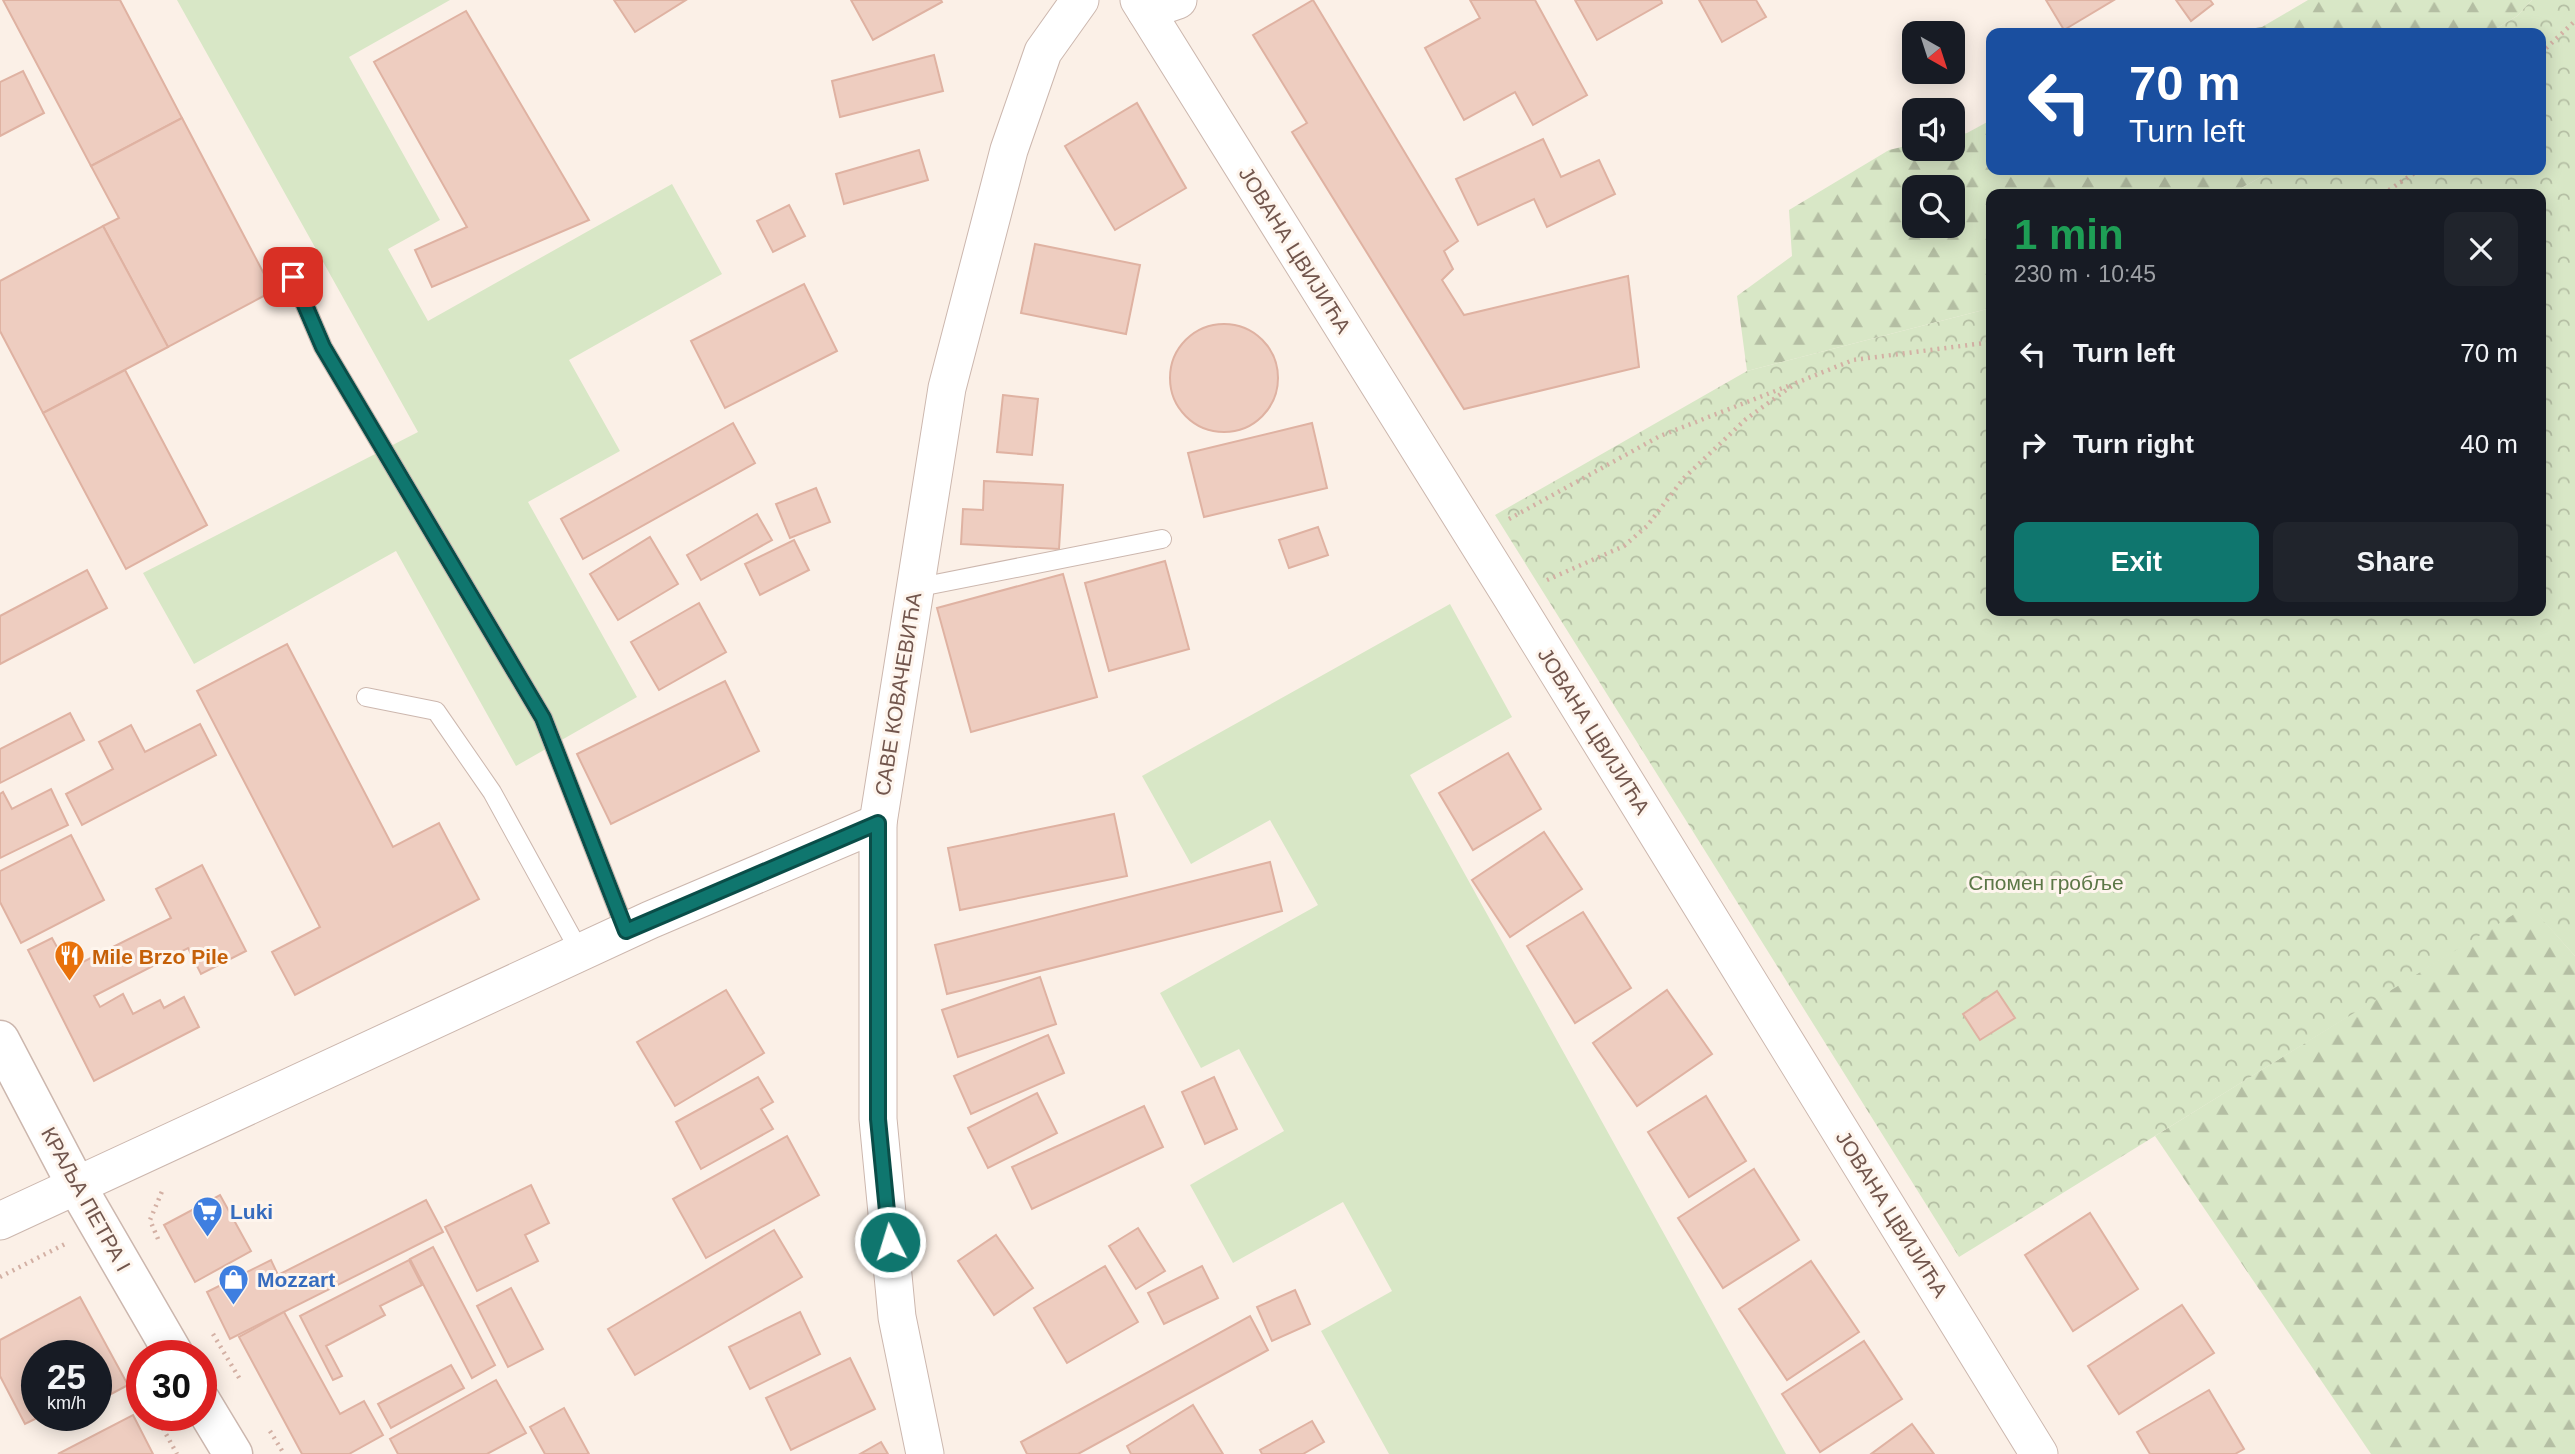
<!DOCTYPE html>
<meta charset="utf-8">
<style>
:root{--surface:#171b24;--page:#20242c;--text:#f1f3f6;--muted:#9ea1a6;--accent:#0f766e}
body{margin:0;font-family:Helvetica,sans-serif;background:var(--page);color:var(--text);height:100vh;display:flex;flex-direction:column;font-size:26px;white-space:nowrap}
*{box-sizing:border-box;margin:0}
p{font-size:23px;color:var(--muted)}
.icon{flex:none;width:38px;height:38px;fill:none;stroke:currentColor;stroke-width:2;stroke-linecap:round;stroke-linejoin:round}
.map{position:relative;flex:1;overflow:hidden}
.side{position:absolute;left:1986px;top:189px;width:560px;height:427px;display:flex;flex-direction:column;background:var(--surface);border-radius:14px;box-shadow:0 4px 18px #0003}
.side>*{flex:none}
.top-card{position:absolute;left:1986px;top:28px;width:560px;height:147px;border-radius:14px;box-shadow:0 4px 18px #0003;background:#1a4fa0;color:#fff;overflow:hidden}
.needle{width:46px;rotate:141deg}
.fabs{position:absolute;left:1902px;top:21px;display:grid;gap:14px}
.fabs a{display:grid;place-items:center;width:63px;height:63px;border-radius:14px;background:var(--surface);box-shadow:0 4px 18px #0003;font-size:35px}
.speed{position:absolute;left:21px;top:1340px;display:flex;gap:14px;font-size:35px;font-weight:700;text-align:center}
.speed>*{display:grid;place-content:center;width:91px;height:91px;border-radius:50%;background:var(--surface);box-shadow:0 4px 18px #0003;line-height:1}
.speed small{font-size:18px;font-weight:400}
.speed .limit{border:10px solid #d22;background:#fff;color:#111}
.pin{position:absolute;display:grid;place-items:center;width:60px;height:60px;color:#fff;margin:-30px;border-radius:14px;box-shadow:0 4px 10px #0006}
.me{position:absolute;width:77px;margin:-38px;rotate:355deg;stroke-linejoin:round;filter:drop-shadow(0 0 5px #0008)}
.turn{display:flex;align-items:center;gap:24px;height:147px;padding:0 28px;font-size:32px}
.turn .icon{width:91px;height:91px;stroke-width:2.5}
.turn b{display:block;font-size:49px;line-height:60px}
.round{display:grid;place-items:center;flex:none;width:74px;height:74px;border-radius:14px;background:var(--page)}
.summary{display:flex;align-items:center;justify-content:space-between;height:119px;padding:0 28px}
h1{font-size:42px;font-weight:800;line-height:52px;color:#1e9e55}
.primary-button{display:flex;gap:14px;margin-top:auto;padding:14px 28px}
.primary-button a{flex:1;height:80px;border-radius:14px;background:var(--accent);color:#fff;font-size:28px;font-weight:800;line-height:80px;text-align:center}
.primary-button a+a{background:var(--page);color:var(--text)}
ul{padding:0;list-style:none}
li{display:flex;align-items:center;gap:21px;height:91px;padding:0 28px}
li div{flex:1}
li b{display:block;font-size:26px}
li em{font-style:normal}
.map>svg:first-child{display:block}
.forest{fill:url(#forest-firs);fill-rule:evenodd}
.park{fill:url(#park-crowns)}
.garden{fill:#d8e7c6}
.building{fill:#eecdc0;stroke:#dfb2a2;stroke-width:2}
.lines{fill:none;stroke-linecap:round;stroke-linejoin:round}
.service-casing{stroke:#ccb7ae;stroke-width:20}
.minor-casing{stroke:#ccb7ae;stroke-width:39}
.tertiary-casing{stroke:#ccb7ae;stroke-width:41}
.path{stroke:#d3b0a4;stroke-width:4.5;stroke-dasharray:2 5;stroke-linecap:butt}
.service{stroke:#fff;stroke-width:18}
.minor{stroke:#fff;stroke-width:37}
.tertiary{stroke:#fff;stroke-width:38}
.route-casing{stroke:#0a4d48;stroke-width:18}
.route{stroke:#0f766e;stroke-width:12}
.labels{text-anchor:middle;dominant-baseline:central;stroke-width:6;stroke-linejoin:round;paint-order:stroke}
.street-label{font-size:21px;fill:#72564d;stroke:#fef5ed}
.park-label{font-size:21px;fill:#5b7746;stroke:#fef5ed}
.food-label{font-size:21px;font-weight:bold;fill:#c56008;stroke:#fef5ed;text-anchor:start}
.shop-label{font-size:21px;font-weight:bold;fill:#366cbe;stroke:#fef5ed;text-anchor:start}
</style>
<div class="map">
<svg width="2575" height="1454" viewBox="0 0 2575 1454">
<defs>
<pattern id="forest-firs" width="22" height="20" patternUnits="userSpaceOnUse" patternTransform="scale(1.75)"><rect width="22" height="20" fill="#d8e7c6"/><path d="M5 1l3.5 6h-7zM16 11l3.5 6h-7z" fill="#b4bea3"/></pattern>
<pattern id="park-crowns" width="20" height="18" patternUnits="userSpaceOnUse" patternTransform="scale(1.75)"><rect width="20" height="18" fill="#d8e7c6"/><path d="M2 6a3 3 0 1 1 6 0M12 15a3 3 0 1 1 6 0" fill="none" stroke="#b4bea3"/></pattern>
</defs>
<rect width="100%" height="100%" fill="#fbf0e7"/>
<g class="forest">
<path d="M 2308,0 L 2532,0 L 2517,16 L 2489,33 L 2222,33 L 2262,27 Z"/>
<path d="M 1991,120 L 1992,170 L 2273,170 L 2231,194 L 1992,194 L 1991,308 L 1747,371 L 1737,296 L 1792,256 L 1789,210 L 1889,150 L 1914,144 L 1914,149 L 1953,149 L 1953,136 L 1967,133 ZM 1914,187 L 1953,187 L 1953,226 L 1914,226 Z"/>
<path d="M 2529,904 L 2575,956 L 2575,1454 L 2371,1454 L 2155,1136 Z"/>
</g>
<path class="park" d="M 2532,0 L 2575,0 L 2575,956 L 2529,905 L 1959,1257 L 1495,515 L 1747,371 L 1991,308 L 1992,611 L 2541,611 L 2541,194 L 2231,194 L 2273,170 L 2541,170 L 2541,33 L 2489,33 L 2517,16 Z"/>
<g class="garden">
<path d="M 177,0 L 450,0 L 349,57 L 440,220 L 388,249 L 428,321 L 672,184 L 722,274 L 569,360 L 620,451 L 528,502 L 637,697 L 516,766 L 396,551 L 194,664 L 143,573 L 418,432 Z"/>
<path d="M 1450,604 L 1512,717 L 1410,775 L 1786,1454 L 1389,1454 L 1321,1331 L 1392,1291 L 1343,1202 L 1233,1263 L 1190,1185 L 1284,1131 L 1239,1049 L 1201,1068 L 1160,993 L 1318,905 L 1270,820 L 1191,864 L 1142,776 Z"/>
</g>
<g class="building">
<path d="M 3,0 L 120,0 L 182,118 L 91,166 Z"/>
<path d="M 614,0 L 686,0 L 635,32 Z"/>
<path d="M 851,0 L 941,0 L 942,2 L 873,40 Z"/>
<path d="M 1313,0 L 1458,241 L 1444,251 L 1453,269 L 1442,280 L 1464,315 L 1628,276 L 1639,367 L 1464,409 L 1292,132 L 1307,123 L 1253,35 Z"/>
<path d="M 1470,0 L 1535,0 L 1587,95 L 1533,125 L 1515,92 L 1464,120 L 1425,48 L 1480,18 Z"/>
<path d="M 1575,0 L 1661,0 L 1662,3 L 1597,40 Z"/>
<path d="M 1699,0 L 1756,0 L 1766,17 L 1722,42 Z"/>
<path d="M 2046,0 L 2114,0 L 2064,30 Z"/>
<path d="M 2176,0 L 2210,0 L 2213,4 L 2191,21 Z"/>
<path d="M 466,11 L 589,220 L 432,287 L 415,250 L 467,227 L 374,62 Z"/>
<path d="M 934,55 L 943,91 L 840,117 L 832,81 Z"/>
<path d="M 23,71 L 44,113 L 0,136 L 0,82 Z"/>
<path d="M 1137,103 L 1186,188 L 1115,230 L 1065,146 Z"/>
<path d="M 182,118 L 273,291 L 168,347 L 103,226 L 119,218 L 91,166 Z"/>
<path d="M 1543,139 L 1561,177 L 1599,160 L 1615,194 L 1547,227 L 1534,199 L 1478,225 L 1456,179 Z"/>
<path d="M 919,150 L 928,180 L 844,204 L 836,174 Z"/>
<path d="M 789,205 L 805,236 L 773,252 L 757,221 Z"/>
<path d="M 103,226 L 168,347 L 43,413 L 0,331 L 0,281 Z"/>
<path d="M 1035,244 L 1140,265 L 1126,334 L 1021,313 Z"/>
<path d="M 804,284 L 837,351 L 725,408 L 691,341 Z"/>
<circle cx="1224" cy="378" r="54"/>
<path d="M 125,370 L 207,525 L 126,569 L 43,413 Z"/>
<path d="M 1003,395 L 1038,399 L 1032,455 L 997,452 Z"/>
<path d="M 733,423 L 755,463 L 583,559 L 561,519 Z"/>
<path d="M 1312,423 L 1327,488 L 1204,517 L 1188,453 Z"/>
<path d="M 984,481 L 1063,485 L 1059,549 L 961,544 L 963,509 L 983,510 Z"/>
<path d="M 816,488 L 830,522 L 790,538 L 776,504 Z"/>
<path d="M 757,514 L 772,540 L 701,580 L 687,555 Z"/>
<path d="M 1318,527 L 1328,555 L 1289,568 L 1279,540 Z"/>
<path d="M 650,537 L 678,584 L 618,620 L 590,574 Z"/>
<path d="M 794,540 L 809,570 L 760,595 L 745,564 Z"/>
<path d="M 1165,561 L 1189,649 L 1109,671 L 1085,583 Z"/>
<path d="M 87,570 L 107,608 L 0,664 L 0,616 Z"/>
<path d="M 1063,574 L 1097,697 L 971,732 L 937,608 Z"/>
<path d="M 699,603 L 726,652 L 659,690 L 631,642 Z"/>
<path d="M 287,644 L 393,847 L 439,823 L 479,899 L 295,995 L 272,952 L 320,927 L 197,691 Z"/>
<path d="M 725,681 L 759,751 L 611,824 L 577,754 Z"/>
<path d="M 70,713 L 84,740 L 0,783 L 0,749 Z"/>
<path d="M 200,724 L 216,755 L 82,825 L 66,794 L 113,769 L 99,742 L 131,725 L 145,752 Z"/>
<path d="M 1508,753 L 1541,809 L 1473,850 L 1439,793 Z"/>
<path d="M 51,789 L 68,825 L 0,858 L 0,794 L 3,792 L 12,809 Z"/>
<path d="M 1114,814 L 1127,876 L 960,910 L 948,848 Z"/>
<path d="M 1544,832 L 1582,889 L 1510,937 L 1472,880 Z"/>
<path d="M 71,835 L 104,900 L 21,943 L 0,902 L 0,871 Z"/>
<path d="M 1270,862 L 1282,911 L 947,994 L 935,945 Z"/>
<path d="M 202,865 L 246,951 L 201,974 L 188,948 L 94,996 L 100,1007 L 123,994 L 133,1014 L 160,1000 L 164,1008 L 184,997 L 199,1027 L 94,1081 L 28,950 L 52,938 L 69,969 L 171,918 L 156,889 Z"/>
<path d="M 1583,912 L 1631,988 L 1575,1023 L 1527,946 Z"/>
<path d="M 1040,977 L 1056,1024 L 958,1057 L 942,1010 Z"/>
<path d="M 726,990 L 764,1053 L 675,1106 L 637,1042 Z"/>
<path d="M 1667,990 L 1712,1054 L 1637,1106 L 1593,1043 Z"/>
<path d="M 1997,991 L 2015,1018 L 1980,1040 L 1963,1014 Z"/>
<path d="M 1048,1035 L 1064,1073 L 971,1114 L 954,1076 Z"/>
<path d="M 758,1077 L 773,1102 L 761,1109 L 773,1129 L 701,1169 L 676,1122 Z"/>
<path d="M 1214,1077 L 1237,1129 L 1205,1144 L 1182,1092 Z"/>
<path d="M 1037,1093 L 1057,1133 L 988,1168 L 968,1128 Z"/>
<path d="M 1706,1096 L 1746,1161 L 1689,1197 L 1648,1132 Z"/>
<path d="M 1144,1106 L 1163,1147 L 1032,1209 L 1012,1167 Z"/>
<path d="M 787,1136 L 819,1195 L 706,1258 L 673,1199 Z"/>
<path d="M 1754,1169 L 1799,1240 L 1723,1288 L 1678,1218 Z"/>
<path d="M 531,1185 L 549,1223 L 525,1235 L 538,1261 L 477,1291 L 445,1227 Z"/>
<path d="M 220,1195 L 251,1251 L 195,1282 L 164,1225 Z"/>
<path d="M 426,1200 L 443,1232 L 230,1339 L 207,1292 L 271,1260 L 278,1275 Z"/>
<path d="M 2090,1213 L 2138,1289 L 2073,1331 L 2025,1255 Z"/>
<path d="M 1138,1228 L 1165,1271 L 1136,1289 L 1109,1246 Z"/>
<path d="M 774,1230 L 802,1277 L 635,1375 L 608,1329 Z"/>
<path d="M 996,1235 L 1033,1288 L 994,1315 L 958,1261 Z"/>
<path d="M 433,1247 L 495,1365 L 472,1378 L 410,1259 Z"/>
<path d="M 409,1260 L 422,1285 L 380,1306 L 385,1315 L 326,1346 L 342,1376 L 333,1380 L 300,1316 Z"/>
<path d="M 1811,1261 L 1859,1332 L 1787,1380 L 1739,1309 Z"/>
<path d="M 1105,1266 L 1138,1322 L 1067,1363 L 1034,1308 Z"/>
<path d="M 1202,1266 L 1218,1298 L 1164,1324 L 1148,1293 Z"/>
<path d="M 511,1288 L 543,1349 L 508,1367 L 477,1306 Z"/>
<path d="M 1295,1290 L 1310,1324 L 1272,1341 L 1257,1307 Z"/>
<path d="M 80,1297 L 128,1385 L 96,1402 L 96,1356 L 37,1356 L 37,1416 L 41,1416 L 25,1424 L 0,1376 L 0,1340 Z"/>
<path d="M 2182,1305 L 2214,1353 L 2119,1414 L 2088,1366 Z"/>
<path d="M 284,1312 L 340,1414 L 364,1401 L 383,1435 L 349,1454 L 302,1454 L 239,1337 Z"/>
<path d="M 800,1312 L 820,1354 L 750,1389 L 729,1347 Z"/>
<path d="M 1250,1316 L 1268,1350 L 1078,1454 L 1027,1454 L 1021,1442 Z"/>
<path d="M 1864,1341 L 1902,1399 L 1820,1452 L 1782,1394 Z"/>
<path d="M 850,1358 L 875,1409 L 791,1450 L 766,1398 Z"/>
<path d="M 451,1365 L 464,1388 L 391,1428 L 378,1404 Z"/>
<path d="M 496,1380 L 526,1433 L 487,1454 L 398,1454 L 390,1439 Z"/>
<path d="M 2209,1390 L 2244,1449 L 2235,1454 L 2150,1454 L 2137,1432 Z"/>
<path d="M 1193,1405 L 1223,1454 L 1131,1454 L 1127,1446 Z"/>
<path d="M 564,1408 L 589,1454 L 545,1454 L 530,1427 Z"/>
<path d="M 133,1415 L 153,1454 L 58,1454 Z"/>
<path d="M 53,1416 L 71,1416 L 57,1423 Z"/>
<path d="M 1312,1421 L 1324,1442 L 1303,1454 L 1262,1454 L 1260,1450 Z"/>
<path d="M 1912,1424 L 1934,1454 L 1871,1454 Z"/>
<path d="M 881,1442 L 888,1454 L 860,1454 Z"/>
</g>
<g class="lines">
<defs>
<g id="service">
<path d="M 293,277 L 323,347 L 543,718 L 626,931"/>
<path d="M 915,588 L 1162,539"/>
<path d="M 366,697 L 436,711 L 492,792 L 580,952"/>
</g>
<g id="minor">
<path d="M 1139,0 L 1511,596 L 2039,1454"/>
<path d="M 1146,11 L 1178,0"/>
<path d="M 0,1221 L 650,920 L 878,823"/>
<path d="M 925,1454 L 897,1317 L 878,1119 L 878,823 L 947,388 L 1009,150 L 1043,52 L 1080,0"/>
</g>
<g id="tertiary">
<path d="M 0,1040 L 76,1185 L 175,1356"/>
<path d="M 201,1401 L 233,1454"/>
</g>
</defs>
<use href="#service" class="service-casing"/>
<use href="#minor" class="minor-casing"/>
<use href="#tertiary" class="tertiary-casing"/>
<g class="path">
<path d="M 2541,53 L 2575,21"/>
<path d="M 2383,194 L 2419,170"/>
<path d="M 1509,519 L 1660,436 L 1788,386"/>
<path d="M 1547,580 L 1624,546 L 1647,526 L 1684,478 L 1746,419 L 1796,383 L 1853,360 L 1992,342"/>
<path d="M 158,1239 L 150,1220 L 163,1189"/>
<path d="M 0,1277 L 65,1244"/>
<path d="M 213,1334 L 241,1381"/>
<path d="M 134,1374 L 142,1388"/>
<path d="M 156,1416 L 177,1454"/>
<path d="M 270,1431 L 284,1454"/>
</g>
<use href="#service" class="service"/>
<use href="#minor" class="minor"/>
<use href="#tertiary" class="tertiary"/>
</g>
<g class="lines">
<defs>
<path id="route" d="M 293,277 L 323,347 L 543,718 L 626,931 L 878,823 L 878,1119 L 890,1242"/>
</defs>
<use href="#route" class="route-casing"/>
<use href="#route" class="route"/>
</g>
<defs>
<symbol id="restaurant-pin" viewBox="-11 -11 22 30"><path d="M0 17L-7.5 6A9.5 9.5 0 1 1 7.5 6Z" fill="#e8710a" stroke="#fef5ed"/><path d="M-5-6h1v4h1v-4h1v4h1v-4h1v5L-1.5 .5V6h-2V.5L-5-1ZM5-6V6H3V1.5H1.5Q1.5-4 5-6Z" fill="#fff"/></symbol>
<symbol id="supermarket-pin" viewBox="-11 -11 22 30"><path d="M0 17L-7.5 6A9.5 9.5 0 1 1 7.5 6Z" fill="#3f7fe0" stroke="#fef5ed"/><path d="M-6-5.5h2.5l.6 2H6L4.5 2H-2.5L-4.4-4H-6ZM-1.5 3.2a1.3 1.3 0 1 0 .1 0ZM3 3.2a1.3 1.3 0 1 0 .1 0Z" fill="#fff"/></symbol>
<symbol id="shop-pin" viewBox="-11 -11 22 30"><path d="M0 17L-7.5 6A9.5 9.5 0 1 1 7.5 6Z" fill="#3f7fe0" stroke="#fef5ed"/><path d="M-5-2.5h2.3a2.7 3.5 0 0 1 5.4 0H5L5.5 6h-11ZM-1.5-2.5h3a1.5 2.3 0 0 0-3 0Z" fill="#fff"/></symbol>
</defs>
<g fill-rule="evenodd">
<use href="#restaurant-pin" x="52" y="938" width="35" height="47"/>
<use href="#supermarket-pin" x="190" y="1194" width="35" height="47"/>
<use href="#shop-pin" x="216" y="1262" width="35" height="47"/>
</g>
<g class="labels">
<g class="street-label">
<text transform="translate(1295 250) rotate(58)">ЈОВАНА ЦВИЈИЋА</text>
<text transform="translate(898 694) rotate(-81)">САВЕ КОВАЧЕВИЋА</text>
<text transform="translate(1594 731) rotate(58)">ЈОВАНА ЦВИЈИЋА</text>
<text transform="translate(86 1199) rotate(61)">КРАЉА ПЕТРА I</text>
<text transform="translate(1892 1214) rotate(58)">ЈОВАНА ЦВИЈИЋА</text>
</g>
<g class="park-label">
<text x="2046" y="882">Спомен гробље</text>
</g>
<g class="food-label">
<text x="92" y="956">Mile Brzo Pile</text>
</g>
<g class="shop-label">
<text x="230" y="1211">Luki</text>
<text x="257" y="1279">Mozzart</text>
</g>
</g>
</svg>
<div class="fabs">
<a><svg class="needle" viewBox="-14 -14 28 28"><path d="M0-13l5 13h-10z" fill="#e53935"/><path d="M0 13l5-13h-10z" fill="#9ea1a6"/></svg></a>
<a><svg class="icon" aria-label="sound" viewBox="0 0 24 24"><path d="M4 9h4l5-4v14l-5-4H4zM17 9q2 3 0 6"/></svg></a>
<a><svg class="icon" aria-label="search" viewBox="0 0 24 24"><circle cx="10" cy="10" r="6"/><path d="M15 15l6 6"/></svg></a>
</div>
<div class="speed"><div>25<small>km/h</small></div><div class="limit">30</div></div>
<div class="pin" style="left:293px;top:277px;background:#d93025"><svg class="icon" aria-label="arrive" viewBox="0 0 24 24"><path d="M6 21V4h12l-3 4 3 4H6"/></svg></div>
<svg class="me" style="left:890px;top:1242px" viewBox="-20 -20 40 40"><circle r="17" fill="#0f766e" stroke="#fff" stroke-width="3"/><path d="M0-11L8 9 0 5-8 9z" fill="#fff"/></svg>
<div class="top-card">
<div class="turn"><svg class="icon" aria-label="left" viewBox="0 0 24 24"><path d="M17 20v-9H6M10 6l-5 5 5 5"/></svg><div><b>70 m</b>Turn left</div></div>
</div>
<section class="side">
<div class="summary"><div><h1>1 min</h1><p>230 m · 10:45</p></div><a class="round"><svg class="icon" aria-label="close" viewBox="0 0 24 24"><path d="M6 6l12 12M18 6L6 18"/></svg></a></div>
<ul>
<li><svg class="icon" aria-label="left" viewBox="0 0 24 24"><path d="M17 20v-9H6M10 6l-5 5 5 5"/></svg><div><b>Turn left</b></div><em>70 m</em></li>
<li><svg class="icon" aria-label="right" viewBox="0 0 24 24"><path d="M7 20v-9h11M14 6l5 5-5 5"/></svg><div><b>Turn right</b></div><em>40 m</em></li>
</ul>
<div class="primary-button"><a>Exit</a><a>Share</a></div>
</section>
</div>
